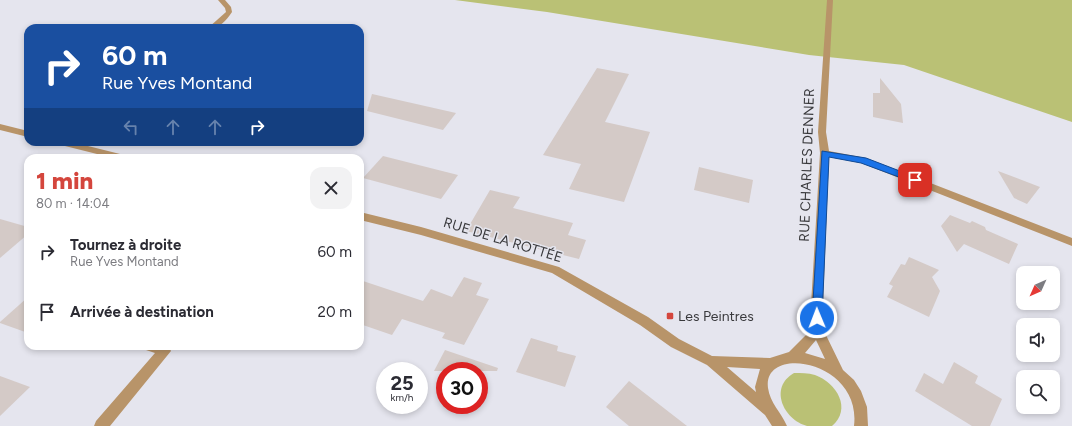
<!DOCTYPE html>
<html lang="fr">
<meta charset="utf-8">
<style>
:root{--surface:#fff;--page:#f2f2f3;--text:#2b2b33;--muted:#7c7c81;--accent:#d4463d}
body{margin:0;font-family:Figtree,sans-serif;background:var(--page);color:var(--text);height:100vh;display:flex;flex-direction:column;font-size:15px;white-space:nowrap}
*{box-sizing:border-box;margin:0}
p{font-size:13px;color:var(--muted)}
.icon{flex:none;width:22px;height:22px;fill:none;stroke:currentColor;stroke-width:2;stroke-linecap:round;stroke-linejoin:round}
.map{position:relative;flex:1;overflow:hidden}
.sheet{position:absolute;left:24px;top:154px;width:340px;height:196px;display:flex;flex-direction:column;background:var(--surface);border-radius:12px;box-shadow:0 2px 6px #0003}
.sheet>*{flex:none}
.hud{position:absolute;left:24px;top:24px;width:340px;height:122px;border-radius:12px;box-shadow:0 2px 6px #0003;background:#1a4fa0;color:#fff;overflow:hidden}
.needle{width:26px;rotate:225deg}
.tools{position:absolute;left:1016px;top:266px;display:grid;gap:8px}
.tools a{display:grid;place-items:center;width:44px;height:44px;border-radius:8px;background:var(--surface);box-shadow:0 2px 6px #0003;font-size:20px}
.speed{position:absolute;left:376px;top:362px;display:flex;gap:8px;font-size:20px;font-weight:700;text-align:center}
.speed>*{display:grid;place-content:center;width:52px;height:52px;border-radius:50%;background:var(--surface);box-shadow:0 2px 6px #0003;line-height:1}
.speed small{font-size:10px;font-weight:400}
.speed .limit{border:6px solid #d22;background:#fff;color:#111}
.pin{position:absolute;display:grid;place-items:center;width:34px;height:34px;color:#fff;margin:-17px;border-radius:8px;box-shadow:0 2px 6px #0006}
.me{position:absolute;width:44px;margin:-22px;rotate:359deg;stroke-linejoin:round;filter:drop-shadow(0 0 3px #0008)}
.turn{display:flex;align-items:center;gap:14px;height:84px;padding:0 12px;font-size:18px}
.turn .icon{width:52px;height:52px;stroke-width:2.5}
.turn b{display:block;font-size:28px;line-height:34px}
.lanes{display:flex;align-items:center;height:38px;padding:0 12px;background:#0003;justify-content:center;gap:20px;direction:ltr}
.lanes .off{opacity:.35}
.round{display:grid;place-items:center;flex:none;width:42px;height:42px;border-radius:12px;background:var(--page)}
.summary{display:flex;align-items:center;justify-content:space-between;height:68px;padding:0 12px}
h1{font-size:24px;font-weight:800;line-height:30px;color:var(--accent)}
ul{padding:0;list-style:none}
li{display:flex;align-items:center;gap:12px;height:60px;padding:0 12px}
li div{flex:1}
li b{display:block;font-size:15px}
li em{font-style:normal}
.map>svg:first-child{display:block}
.green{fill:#bac175}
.building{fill:#d4cac7}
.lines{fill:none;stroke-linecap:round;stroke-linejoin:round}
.minor{fill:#b89469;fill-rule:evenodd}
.route{fill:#1a73e8;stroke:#114b97}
.poi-dot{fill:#d4463d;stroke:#e5e5ee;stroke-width:1.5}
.labels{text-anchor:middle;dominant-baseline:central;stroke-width:3;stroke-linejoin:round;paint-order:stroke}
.street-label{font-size:14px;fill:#39393c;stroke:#e5e5ee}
.poi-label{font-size:14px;fill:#39393c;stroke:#e5e5ee;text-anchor:start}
</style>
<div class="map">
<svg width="1072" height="426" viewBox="0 0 1072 426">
<rect width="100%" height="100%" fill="#e5e5ee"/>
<g class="green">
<path d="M 455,0 L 1072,0 L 1072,122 L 904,65 L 809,55 L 547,12 Z"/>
<path d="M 794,373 C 801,373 808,373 815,375 C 837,383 852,409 832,426 C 825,426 815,426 807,426 C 784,420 768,388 794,373 Z"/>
</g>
<g class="building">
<path d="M 597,68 L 629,74 L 605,122 L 650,132 L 624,202 L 569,189 L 581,164 L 543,155 Z"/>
<path d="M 880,78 L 901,104 L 903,123 L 873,117 L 873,93 L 880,93 Z"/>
<path d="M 372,94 L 456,113 L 443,130 L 367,111 Z"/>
<path d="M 383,156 L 458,175 L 441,199 L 363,178 Z"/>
<path d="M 699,167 L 753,180 L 749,203 L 694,190 Z"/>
<path d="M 998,171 L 1040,187 L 1027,204 L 1014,198 Z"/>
<path d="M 490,190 L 520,197 L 513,208 L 573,223 L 568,235 L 586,240 L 579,259 L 466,231 Z"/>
<path d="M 950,215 L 970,223 L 972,221 L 985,227 L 986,230 L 1018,244 L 1009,264 L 964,244 L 957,252 L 941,226 Z"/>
<path d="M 0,219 L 28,227 L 28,234 L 0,258 Z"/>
<path d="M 909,257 L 939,270 L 932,277 L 940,291 L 929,317 L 887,297 L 893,286 L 889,284 L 901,264 L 905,265 Z"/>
<path d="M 464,277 L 482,283 L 476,295 L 489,299 L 464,345 L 442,338 L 445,333 L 402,319 L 392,335 L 360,324 L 360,280 L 423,301 L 431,289 L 452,297 Z"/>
<path d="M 28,297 L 28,333 L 0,323 L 0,322 Z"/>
<path d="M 531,338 L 558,346 L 557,351 L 576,356 L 565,387 L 516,372 Z"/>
<path d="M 445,350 L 498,368 L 497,371 L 434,371 Z"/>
<path d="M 954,362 L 978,376 L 975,383 L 1002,399 L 990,426 L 972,426 L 915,391 L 924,373 L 943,384 Z"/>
<path d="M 0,376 L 30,387 L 0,416 Z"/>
<path d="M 629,381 L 687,426 L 629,426 L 606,407 Z"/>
</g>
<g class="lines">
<g class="minor">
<path d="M 218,0 L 225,0 L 231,7 L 232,12 C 226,21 220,28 208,28 L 226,12 L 225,8 Z"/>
<path d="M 827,0 L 833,0 L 826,132 L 829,151 L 866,158 L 1072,238 L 1072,246 L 861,163 L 829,157 L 823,305 L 824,331 L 843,370 L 854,380 L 861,391 L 867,407 L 868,426 L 854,426 C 862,360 762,344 768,388 C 770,403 781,412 787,426 L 772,426 L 765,415 L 707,365 L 671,347 L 640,325 L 552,273 L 421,235 L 360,220 L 360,212 L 421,227 L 559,267 L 648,317 L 679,339 L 712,356 L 770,358 L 789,352 L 812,329 L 811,305 L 820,153 L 818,132 ZM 816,340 L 825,359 L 805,353 ZM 727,367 L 760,369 L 755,387 L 756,392 Z"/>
<path d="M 0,124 L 28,131 L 28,137 L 0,130 Z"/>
<path d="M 56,142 L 72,142 L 128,156 L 130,158 L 113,158 L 57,144 Z"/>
<path d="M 144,346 L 166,346 L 169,347 L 171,351 L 110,426 L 94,426 L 96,421 L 155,353 L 146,350 Z"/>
</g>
</g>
<path class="route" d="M 822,151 L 866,158 L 918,178 L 919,180 L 915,183 L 861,163 L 829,157 L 822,318 L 821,321 L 813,321 L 812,318 Z"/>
<rect class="poi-dot" x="666" y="312" width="8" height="8" rx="2"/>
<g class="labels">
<g class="street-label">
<text transform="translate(807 165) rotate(-88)">RUE CHARLES DENNER</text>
<text transform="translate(503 240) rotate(17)">RUE DE LA ROTTÉE</text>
</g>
<g class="poi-label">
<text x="678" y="316">Les Peintres</text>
</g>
</g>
</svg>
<div class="tools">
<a><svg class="needle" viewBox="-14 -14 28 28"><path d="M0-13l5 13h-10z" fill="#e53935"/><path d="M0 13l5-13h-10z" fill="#7c7c81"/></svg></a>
<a><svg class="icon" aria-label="sound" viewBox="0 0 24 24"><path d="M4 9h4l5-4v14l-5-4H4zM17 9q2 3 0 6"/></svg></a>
<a><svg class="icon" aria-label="search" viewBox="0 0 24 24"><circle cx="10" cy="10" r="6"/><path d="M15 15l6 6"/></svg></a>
</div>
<div class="speed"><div>25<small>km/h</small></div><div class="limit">30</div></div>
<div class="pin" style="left:915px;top:180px;background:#d93025"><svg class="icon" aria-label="arrive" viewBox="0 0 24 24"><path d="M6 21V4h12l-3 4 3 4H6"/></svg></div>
<svg class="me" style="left:817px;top:318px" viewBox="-20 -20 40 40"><circle r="17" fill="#1a73e8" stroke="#fff" stroke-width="3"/><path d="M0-11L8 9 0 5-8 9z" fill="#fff"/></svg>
<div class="hud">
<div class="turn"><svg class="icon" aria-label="right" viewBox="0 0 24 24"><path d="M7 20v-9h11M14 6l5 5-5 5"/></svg><div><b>60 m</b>Rue Yves Montand</div></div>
<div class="lanes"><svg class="icon off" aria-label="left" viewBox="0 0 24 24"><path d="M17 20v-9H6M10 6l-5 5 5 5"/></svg><svg class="icon off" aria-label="ahead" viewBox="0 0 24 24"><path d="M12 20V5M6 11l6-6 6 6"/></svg><svg class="icon off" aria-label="ahead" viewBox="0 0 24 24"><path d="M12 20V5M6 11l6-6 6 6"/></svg><svg class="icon" aria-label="right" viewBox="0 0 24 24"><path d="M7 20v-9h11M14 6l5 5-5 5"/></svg></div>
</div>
<section class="sheet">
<div class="summary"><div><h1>1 min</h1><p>80 m · 14:04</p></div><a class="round"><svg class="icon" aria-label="close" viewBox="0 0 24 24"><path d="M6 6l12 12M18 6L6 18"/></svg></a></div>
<ul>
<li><svg class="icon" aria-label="right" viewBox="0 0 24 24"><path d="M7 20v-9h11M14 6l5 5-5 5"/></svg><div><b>Tournez à droite</b><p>Rue Yves Montand</p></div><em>60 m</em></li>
<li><svg class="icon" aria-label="arrive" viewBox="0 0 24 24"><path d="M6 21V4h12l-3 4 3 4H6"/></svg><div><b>Arrivée à destination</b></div><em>20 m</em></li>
</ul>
</section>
</div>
